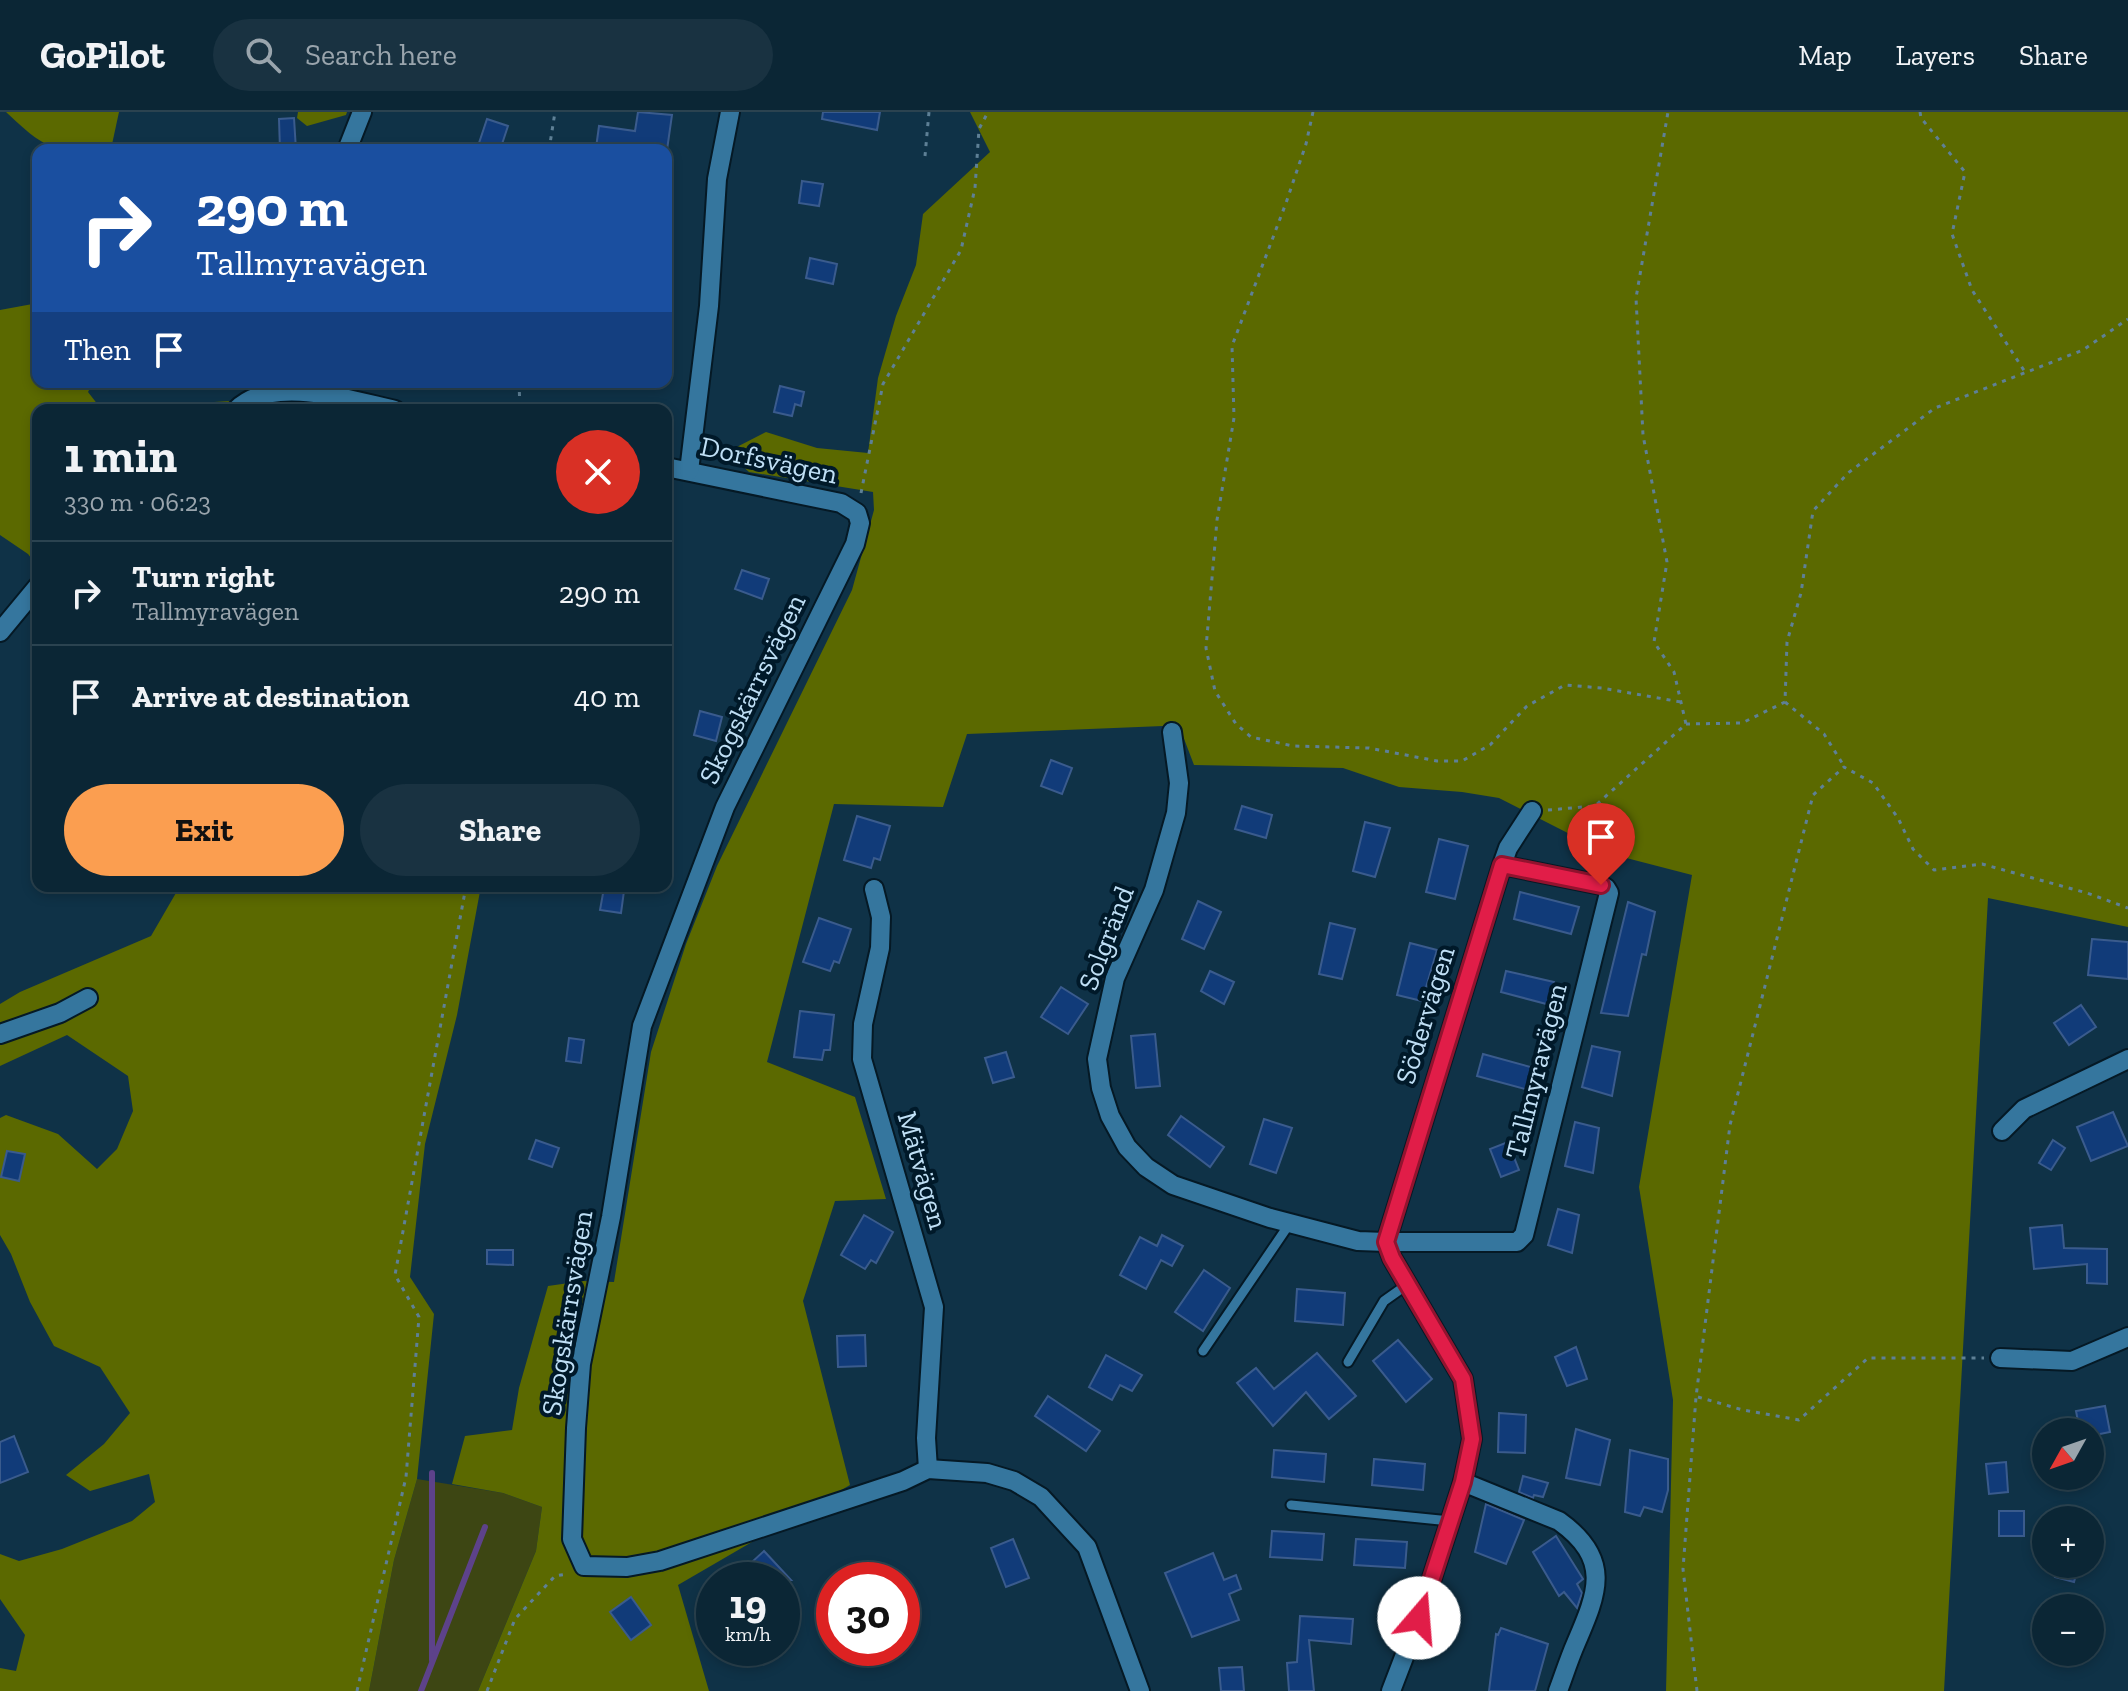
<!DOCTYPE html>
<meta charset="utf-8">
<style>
:root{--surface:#0b2635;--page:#193241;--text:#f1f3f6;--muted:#9aa5ad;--line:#2b4350;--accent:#fb9e50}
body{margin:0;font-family:"Zilla Slab",serif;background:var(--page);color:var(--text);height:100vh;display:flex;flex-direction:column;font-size:30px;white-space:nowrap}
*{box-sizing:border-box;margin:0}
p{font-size:26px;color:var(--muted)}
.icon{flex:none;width:44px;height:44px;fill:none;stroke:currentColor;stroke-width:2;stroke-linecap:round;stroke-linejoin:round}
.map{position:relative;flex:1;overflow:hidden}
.sheet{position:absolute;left:32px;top:292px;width:640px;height:488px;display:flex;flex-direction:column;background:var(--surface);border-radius:16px;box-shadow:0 4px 12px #0003,0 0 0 2px var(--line)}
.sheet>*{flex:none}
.banner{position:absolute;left:32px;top:32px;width:640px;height:244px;border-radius:16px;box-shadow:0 4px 12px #0003,0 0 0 2px var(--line);background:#1a4fa0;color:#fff;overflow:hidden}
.needle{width:52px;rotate:230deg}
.controls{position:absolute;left:2032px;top:1306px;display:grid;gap:16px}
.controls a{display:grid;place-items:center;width:72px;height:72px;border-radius:50%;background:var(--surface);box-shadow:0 4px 12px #0003,0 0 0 2px var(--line);font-size:40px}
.speed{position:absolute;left:696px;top:1450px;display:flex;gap:16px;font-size:40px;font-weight:700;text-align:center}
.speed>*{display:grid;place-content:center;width:104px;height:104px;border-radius:50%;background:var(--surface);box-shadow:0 4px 12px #0003,0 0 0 2px var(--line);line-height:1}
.speed small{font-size:20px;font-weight:400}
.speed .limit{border:12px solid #d22;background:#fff;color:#111}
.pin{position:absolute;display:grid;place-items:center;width:68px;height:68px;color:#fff;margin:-82px -34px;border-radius:50% 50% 50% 0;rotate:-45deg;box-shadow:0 0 8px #0007}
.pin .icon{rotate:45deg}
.me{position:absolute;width:88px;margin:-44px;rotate:18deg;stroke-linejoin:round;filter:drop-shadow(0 0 6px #0008)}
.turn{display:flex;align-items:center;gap:28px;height:168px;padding:0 32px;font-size:36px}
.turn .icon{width:104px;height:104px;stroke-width:2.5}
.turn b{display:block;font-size:56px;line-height:68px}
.then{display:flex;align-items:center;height:76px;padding:0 32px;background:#0003;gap:16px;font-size:30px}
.round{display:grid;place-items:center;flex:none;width:84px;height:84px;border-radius:42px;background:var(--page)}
.summary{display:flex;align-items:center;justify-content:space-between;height:136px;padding:0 32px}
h1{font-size:48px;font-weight:800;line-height:60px}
.cta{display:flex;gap:16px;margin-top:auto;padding:16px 32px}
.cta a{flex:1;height:92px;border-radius:48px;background:var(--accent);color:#111;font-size:32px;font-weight:800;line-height:92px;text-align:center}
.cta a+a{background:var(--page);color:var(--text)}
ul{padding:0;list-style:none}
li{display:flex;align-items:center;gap:24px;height:104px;padding:0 32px;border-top:2px solid var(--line)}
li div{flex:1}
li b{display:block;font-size:30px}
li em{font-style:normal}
header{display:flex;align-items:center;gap:48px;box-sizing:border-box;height:112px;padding:0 40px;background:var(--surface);border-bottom:2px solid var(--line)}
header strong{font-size:38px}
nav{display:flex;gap:44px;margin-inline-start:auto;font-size:28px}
.search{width:560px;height:72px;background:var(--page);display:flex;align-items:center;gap:20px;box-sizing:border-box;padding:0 28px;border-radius:44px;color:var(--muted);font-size:30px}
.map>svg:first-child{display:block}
.green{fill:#3d4613}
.forest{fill:#5b6900}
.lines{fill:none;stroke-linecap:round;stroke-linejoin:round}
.stream{stroke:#5d428a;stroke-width:6}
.building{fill:#113b79;stroke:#3a5b8d;stroke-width:2}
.service-casing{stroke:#051925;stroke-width:13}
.minor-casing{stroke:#051925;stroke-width:22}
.path{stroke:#5e8096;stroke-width:3;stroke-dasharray:4 6;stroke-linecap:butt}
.service{stroke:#35769e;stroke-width:9}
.minor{stroke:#35769e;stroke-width:18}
.route-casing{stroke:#92132f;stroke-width:20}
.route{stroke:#e11d48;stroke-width:14}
.labels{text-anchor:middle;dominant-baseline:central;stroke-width:8;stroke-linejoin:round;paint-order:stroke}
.street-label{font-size:28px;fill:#bfdff5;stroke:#001929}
</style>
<header>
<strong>GoPilot</strong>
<div class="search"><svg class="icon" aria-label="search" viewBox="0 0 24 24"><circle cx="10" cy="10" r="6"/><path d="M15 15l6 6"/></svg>Search here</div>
<nav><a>Map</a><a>Layers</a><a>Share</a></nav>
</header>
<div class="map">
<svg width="2128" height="1579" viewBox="0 0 2128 1579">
<rect width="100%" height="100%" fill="#0f3247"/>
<path class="green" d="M 417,1367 L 503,1381 L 542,1395 L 536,1439 L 478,1579 L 369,1579 L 394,1448 Z"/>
<g class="forest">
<path d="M 6,0 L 119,0 L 111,37 C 57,45 44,36 6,0 Z"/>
<path d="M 298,0 L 347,0 L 346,3 L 307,14 L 297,6 Z"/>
<path d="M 970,0 L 2128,0 L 2128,815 L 1988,786 L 1944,1579 L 1666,1579 L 1673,1288 L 1639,1075 L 1692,763 L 1607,741 L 1499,686 L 1462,680 L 1399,675 L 1343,656 L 1194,653 L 1178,611 L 1163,614 L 967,622 L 943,695 L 834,692 L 767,950 L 855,985 L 886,1087 L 835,1089 L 803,1189 L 850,1373 L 678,1473 L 709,1579 L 478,1579 L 536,1439 L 542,1395 L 503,1381 L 452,1372 L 465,1324 L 512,1318 L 519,1276 L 548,1174 L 583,1169 L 614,1170 L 651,940 L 686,832 L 717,754 L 852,478 L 874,398 L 873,380 L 749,360 L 727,340 L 766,320 L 817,336 L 868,341 L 878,266 L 896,204 L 916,153 L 923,102 L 990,40 Z"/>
<path d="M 38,191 L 38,270 L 93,270 L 88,280 L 102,298 L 38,298 L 38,455 L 28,442 L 0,423 L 0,198 Z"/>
<path d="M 246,288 L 287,290 L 329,298 L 206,298 L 214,290 Z"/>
<path d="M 180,774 L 481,774 L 457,903 L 425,1032 L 410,1165 L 434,1202 L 417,1367 L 394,1448 L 369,1579 L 0,1579 L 0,1556 L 16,1559 L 25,1523 L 0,1487 L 0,1442 L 19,1449 L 62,1437 L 132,1409 L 155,1390 L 149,1362 L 90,1379 L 66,1363 L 104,1332 L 130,1301 L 100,1255 L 54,1234 L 30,1190 L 11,1142 L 0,1123 L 0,1006 L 6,1003 L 58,1022 L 97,1057 L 117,1037 L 133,999 L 128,964 L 67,923 L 0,954 L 0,892 L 20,880 L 151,824 Z"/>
</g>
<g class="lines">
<g class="stream">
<path d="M 432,1548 L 432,1361"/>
<path d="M 421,1579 L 485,1415"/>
</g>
</g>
<g class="building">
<path d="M 638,0 L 672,3 L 667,38 L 596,36 L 599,14 L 635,19 Z"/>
<path d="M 823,0 L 880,0 L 877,18 L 822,7 Z"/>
<path d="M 294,6 L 296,38 L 280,38 L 279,7 Z"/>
<path d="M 487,7 L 508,14 L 500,38 L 478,34 Z"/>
<path d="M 802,69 L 823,72 L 819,94 L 799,91 Z"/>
<path d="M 810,146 L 837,152 L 833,172 L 806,166 Z"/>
<path d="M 780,274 L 804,280 L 801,294 L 795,292 L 792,304 L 774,300 Z"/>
<path d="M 742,458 L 769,467 L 762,487 L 735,477 Z"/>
<path d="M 700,599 L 722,605 L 716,629 L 694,623 Z"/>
<path d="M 1051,648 L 1072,656 L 1062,682 L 1041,674 Z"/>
<path d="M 1242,694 L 1272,703 L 1266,726 L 1235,717 Z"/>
<path d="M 857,704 L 890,714 L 880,748 L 874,746 L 871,756 L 844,748 Z"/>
<path d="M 1365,710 L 1390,716 L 1375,765 L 1353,759 Z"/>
<path d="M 1439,727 L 1468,734 L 1455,787 L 1426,780 Z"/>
<path d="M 604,776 L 624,779 L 621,801 L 600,798 Z"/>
<path d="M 1520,780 L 1579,795 L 1571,822 L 1514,807 Z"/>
<path d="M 1198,789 L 1221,800 L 1204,837 L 1182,827 Z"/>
<path d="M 1628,790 L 1655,800 L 1646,843 L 1642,842 L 1628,904 L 1601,901 Z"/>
<path d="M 819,806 L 851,817 L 839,851 L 834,849 L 830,859 L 803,850 Z"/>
<path d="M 1330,811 L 1355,817 L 1342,867 L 1319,862 Z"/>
<path d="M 2092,827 L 2128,830 L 2128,867 L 2088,863 Z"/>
<path d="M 1410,831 L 1437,838 L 1422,889 L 1397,883 Z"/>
<path d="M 1210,859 L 1234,870 L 1224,892 L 1201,879 Z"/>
<path d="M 1506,859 L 1554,870 L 1550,893 L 1501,880 Z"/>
<path d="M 1061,875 L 1088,892 L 1068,922 L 1041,905 Z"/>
<path d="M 2081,893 L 2096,915 L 2069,933 L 2054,911 Z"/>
<path d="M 800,899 L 834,903 L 830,938 L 824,938 L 822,948 L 794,945 Z"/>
<path d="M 1155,922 L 1160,974 L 1136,976 L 1131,924 Z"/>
<path d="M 569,926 L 584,928 L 581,951 L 566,949 Z"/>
<path d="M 1592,934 L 1620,940 L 1612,984 L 1582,975 Z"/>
<path d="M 1006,940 L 1014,965 L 993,971 L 985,946 Z"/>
<path d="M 1483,942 L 1534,956 L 1529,978 L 1477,964 Z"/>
<path d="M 2113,1000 L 2128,1034 L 2091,1049 L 2077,1015 Z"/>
<path d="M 1181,1004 L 1224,1035 L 1210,1055 L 1168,1023 Z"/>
<path d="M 1264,1007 L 1292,1016 L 1276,1061 L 1250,1052 Z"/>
<path d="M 1575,1010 L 1599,1016 L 1593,1061 L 1565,1054 Z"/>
<path d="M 536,1028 L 559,1036 L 552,1055 L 529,1047 Z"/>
<path d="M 2053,1028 L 2065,1036 L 2051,1058 L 2039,1051 Z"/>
<path d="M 1508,1030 L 1519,1058 L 1501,1065 L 1490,1037 Z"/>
<path d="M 7,1039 L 25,1042 L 19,1069 L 1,1065 Z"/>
<path d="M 1558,1097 L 1579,1103 L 1572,1141 L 1548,1133 Z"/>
<path d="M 864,1103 L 893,1120 L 876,1151 L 871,1148 L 865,1157 L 841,1143 Z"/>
<path d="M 2062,1113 L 2064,1136 L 2107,1137 L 2107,1172 L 2087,1171 L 2087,1152 L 2034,1157 L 2030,1116 Z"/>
<path d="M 1162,1123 L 1183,1134 L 1172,1154 L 1161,1148 L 1146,1177 L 1120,1163 L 1140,1125 L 1157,1134 Z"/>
<path d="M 487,1138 L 513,1138 L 513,1153 L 487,1152 Z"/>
<path d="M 1204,1158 L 1230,1176 L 1203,1219 L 1175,1200 Z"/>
<path d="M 1297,1177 L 1345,1181 L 1343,1213 L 1295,1209 Z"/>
<path d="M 865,1223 L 866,1254 L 838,1255 L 837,1224 Z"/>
<path d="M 1398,1228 L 1432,1267 L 1406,1290 L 1373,1249 Z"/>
<path d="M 1576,1235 L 1587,1267 L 1567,1274 L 1555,1245 Z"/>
<path d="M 1317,1241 L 1356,1284 L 1329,1307 L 1306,1280 L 1273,1314 L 1237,1271 L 1256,1256 L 1274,1277 Z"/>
<path d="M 1106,1243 L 1142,1263 L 1132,1279 L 1120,1273 L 1112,1288 L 1089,1275 Z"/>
<path d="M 1048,1284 L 1100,1319 L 1086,1339 L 1035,1304 Z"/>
<path d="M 2105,1294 L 2110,1320 L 2090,1324 L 2090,1320 L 2080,1320 L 2076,1299 Z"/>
<path d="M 1499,1301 L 1526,1303 L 1525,1341 L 1498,1340 Z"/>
<path d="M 1576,1317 L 1610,1328 L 1600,1373 L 1566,1366 Z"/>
<path d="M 14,1324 L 28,1360 L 0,1371 L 0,1330 Z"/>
<path d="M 1274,1338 L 1326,1342 L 1324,1370 L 1272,1365 Z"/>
<path d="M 1630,1338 L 1668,1347 L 1668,1378 L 1662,1400 L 1644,1395 L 1640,1404 L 1625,1400 Z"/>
<path d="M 1374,1347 L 1425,1352 L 1423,1378 L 1372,1373 Z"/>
<path d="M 2006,1350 L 2008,1380 L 1989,1382 L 1986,1352 Z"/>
<path d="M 1523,1364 L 1548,1371 L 1543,1385 L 1534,1383 L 1533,1386 L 1519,1380 Z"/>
<path d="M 1486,1392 L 1524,1408 L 1506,1452 L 1475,1440 Z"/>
<rect x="1999" y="1399" width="25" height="25"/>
<path d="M 1272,1419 L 1324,1422 L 1322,1448 L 1270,1445 Z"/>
<path d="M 1556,1424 L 1583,1467 L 1577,1472 L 1582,1481 L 1577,1496 L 1564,1480 L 1559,1484 L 1533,1440 Z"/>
<path d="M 1013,1427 L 1029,1466 L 1006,1475 L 991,1436 Z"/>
<path d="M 1356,1427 L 1407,1430 L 1405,1456 L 1354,1453 Z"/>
<path d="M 764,1439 L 791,1468 L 769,1468 L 752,1450 Z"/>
<path d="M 1213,1441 L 1224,1468 L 1236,1463 L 1241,1477 L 1229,1482 L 1239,1508 L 1192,1525 L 1165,1461 Z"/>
<path d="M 2058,1452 L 2079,1452 L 2074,1470 L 2055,1465 Z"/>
<path d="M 631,1485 L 651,1513 L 631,1528 L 610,1500 Z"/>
<path d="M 1300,1504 L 1353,1507 L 1351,1532 L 1309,1528 L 1314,1579 L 1289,1579 L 1287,1551 L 1297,1550 Z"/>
<path d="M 1501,1516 L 1548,1532 L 1535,1579 L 1489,1579 L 1496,1522 L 1498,1523 Z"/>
<path d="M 1242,1555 L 1244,1579 L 1221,1579 L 1219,1556 Z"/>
</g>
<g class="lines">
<defs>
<g id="service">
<path d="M 1203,1239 L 1290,1111"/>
<path d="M 1348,1250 L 1384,1189 L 1408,1172"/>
<path d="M 1291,1393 L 1450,1409"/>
</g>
<g id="minor">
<path d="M 347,38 L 362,0"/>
<path d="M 236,298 C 272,262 350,288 395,298"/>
<path d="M 666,355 L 841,391 L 857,401 L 860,411 L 855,432 L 725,695 L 642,914 L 611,1105 L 581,1252 L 576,1316 L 572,1427 L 584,1454 L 627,1455 L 660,1449 L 903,1369 L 928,1357 L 987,1361 L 1014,1369 L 1041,1385 L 1087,1435 L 1140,1579"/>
<path d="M 689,359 L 709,194 L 717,67 L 730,0"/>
<path d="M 0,520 L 38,474"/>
<path d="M 1172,620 L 1179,671 L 1176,701 L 1154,778 L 1115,866 L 1097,947 L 1101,976 L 1110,1004 L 1127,1035 L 1146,1055 L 1173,1073 L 1270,1106 L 1358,1129 L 1386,1130 L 1392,1146 L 1463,1267 L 1472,1327 L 1463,1370 L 1419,1506 L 1391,1579"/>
<path d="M 1502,753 L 1601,773 L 1606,776 L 1609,781 L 1524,1123 L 1517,1130 L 1386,1130 L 1502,753 L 1508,736 L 1532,699"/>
<path d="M 874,777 L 881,805 L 880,836 L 863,912 L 862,947 L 934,1195 L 926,1326 L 928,1357"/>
<path d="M 0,922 L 60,901 L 88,886"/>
<path d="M 2002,1019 L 2024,997 L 2128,947"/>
<path d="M 2000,1246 L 2072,1249 L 2128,1225"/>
<path d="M 1463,1370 L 1559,1409 C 1612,1447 1598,1480 1576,1531 C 1569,1547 1564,1563 1558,1579"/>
</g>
</defs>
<use href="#service" class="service-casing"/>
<use href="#minor" class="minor-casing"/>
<g class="path">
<path d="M 1313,0 L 1306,32 L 1286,91 L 1232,234 L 1234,306 L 1217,408 L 1206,536 L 1215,579 L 1236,612 L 1251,625 L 1293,634 L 1369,636 L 1437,649 L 1462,649 L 1490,633 L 1527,594 L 1565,573 L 1602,576 L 1681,590"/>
<path d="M 1920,0 L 1921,6 L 1965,60 L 1952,122 L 1972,178 L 2025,260"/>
<path d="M 549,38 L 555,0"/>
<path d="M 925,44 L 929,0"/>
<path d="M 519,270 L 520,298"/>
<path d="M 861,381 L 883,272 L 961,138 L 975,76 L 979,17 L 988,0"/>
<path d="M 1785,590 L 1824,622 L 1844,654"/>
<path d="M 1686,612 L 1742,611 L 1785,590 L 1787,530 L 1801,481 L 1813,399 L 1848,361 L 1935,296 L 2083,238 L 2128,207"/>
<path d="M 1548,698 L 1595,694 L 1686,612 L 1674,560 L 1654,530 L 1667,450 L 1643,323 L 1636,186 L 1668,0"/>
<path d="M 1698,1285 L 1743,1298 L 1799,1308 L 1868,1246 L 1984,1246"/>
<path d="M 357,1579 L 406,1365 L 419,1205 L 395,1163 L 466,774"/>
<path d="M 487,1579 L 515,1507 L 555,1464 L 567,1462"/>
<path d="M 1697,1579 L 1683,1457 L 1696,1285 L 1730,1013 L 1813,683 L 1844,655 L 1873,671 L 1898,706 L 1913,737 L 1934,758 L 1982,752 L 2087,781 L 2128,796"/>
</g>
<use href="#service" class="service"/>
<use href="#minor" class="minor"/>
</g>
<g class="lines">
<defs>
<path id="route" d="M 1419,1506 L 1463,1370 L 1472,1327 L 1463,1267 L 1392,1146 L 1386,1130 L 1502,753 L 1601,773"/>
</defs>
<use href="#route" class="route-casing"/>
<use href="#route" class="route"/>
</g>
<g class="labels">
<g class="street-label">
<text transform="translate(769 348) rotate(12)">Dorfsvägen</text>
<text transform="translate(752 577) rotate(-64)">Skogskärrsvägen</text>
<text transform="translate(1106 826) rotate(-69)">Solgränd</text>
<text transform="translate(1425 903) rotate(-73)">Södervägen</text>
<text transform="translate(1536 959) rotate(-76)">Tallmyravägen</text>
<text transform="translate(923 1058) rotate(74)">Mätvägen</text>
<text transform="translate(567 1201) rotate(-81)">Skogskärrsvägen</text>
</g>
</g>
</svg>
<div class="controls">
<a><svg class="needle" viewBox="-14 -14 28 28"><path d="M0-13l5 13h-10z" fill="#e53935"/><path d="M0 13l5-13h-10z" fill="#9aa5ad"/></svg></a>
<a>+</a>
<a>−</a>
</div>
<div class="speed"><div>19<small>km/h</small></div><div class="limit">30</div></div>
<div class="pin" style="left:1601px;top:773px;background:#d93025"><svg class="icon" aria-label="arrive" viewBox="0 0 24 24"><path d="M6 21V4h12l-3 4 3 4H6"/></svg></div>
<svg class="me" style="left:1419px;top:1506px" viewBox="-20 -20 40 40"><circle r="19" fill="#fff"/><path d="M0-13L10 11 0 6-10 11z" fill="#e11d48"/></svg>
<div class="banner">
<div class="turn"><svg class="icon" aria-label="right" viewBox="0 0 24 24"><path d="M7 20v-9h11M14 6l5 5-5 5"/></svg><div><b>290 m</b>Tallmyravägen</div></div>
<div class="then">Then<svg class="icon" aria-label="arrive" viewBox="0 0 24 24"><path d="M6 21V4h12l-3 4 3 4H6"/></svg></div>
</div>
<section class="sheet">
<div class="summary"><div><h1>1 min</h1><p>330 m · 06:23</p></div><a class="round" style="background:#d93025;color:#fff"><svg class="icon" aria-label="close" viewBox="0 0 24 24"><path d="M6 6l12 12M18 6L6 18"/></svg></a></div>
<ul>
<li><svg class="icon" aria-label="right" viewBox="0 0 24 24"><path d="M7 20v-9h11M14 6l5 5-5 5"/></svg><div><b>Turn right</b><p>Tallmyravägen</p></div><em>290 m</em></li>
<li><svg class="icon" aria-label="arrive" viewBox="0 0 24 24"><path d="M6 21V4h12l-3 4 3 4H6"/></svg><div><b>Arrive at destination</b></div><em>40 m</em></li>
</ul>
<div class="cta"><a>Exit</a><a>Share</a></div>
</section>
</div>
